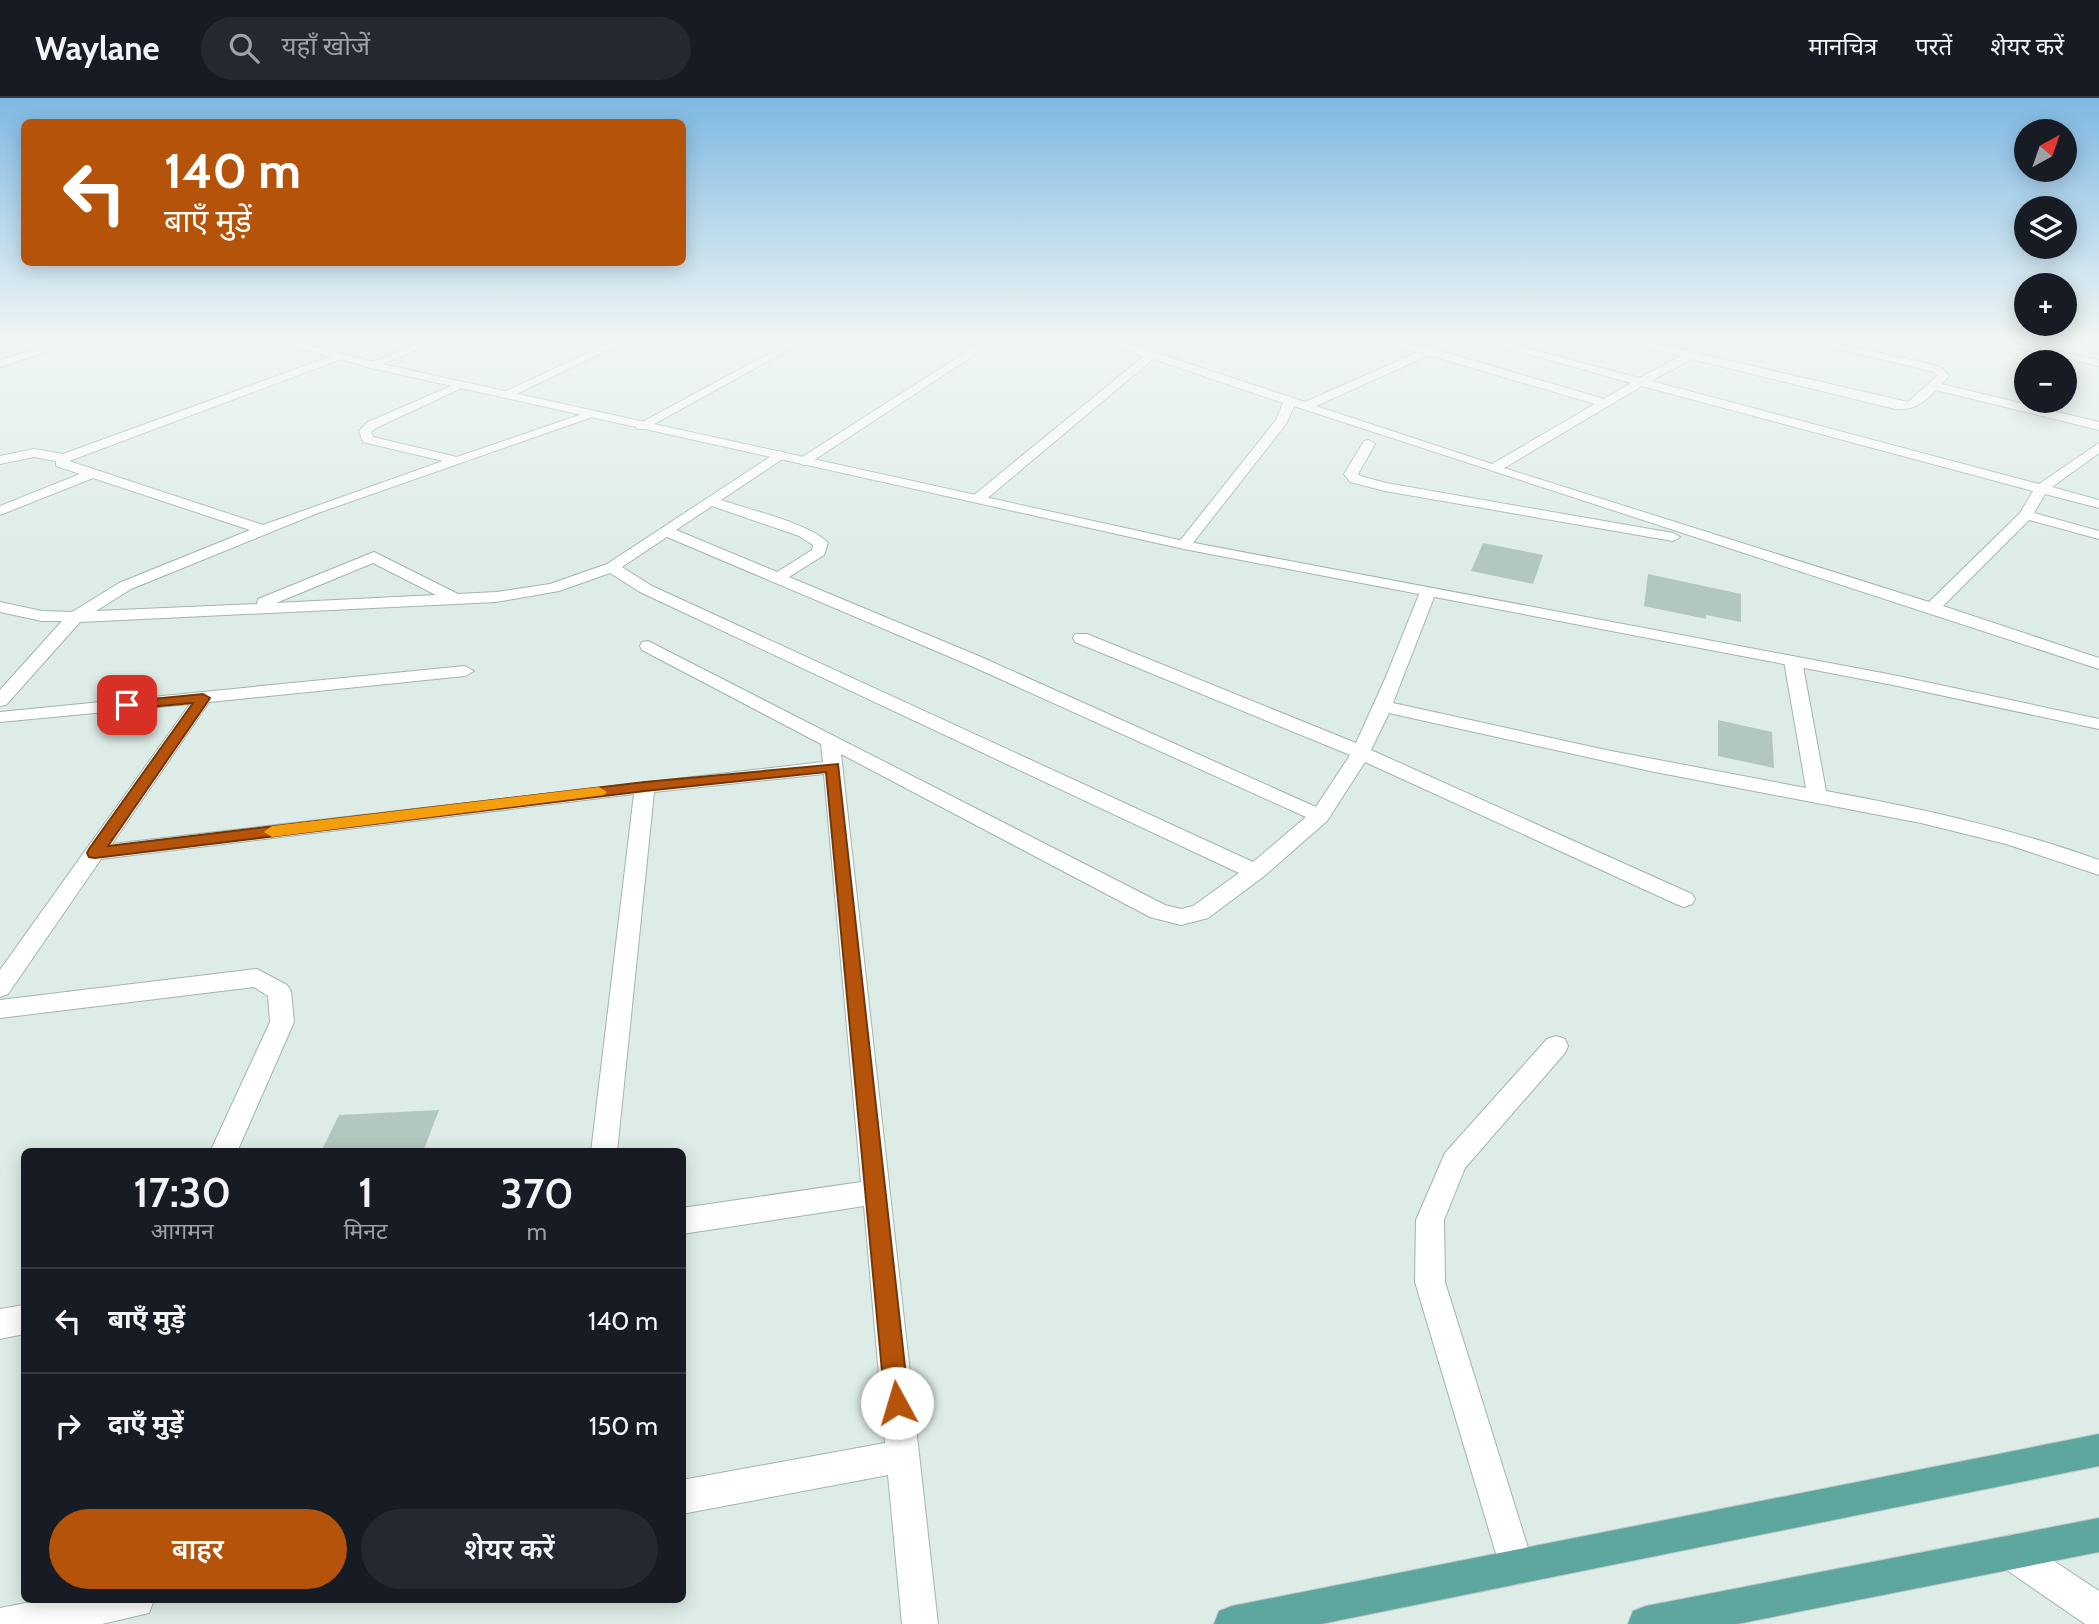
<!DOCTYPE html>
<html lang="hi">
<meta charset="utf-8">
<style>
:root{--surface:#171b24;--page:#242831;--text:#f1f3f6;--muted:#9ea1a6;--line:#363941;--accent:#b45309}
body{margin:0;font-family:Cabin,"Noto Sans Devanagari",sans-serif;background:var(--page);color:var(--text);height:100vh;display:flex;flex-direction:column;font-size:26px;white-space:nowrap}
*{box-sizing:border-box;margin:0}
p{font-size:23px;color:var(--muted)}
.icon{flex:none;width:38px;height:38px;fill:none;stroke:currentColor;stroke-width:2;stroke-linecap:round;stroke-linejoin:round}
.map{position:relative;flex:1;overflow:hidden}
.panel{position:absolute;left:21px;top:1050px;width:665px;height:455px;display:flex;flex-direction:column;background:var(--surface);border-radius:10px;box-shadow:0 4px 18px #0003}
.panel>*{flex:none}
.banner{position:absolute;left:21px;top:21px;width:665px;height:147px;border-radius:10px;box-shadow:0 4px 18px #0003;background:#b45309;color:#fff;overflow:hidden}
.needle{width:46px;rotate:40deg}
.buttons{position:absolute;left:2014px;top:21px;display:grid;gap:14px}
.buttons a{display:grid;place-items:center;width:63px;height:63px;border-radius:50%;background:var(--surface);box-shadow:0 4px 18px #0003;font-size:35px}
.pin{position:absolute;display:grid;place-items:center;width:60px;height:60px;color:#fff;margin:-30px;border-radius:14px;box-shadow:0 4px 10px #0006}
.me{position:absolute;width:77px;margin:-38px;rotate:354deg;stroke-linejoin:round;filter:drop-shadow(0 0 5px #0008)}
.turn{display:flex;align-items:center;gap:24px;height:147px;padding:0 28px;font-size:32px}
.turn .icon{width:91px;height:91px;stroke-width:2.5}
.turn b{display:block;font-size:49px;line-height:60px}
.eta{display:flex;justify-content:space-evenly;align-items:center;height:119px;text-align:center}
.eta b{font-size:42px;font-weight:600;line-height:49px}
.cta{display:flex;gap:14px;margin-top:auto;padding:14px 28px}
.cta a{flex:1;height:80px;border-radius:42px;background:var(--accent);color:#fff;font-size:28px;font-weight:600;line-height:80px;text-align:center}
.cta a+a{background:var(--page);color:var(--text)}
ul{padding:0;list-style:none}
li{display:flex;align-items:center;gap:21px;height:105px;padding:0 28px;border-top:2px solid var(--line)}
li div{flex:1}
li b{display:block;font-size:26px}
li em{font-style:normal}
header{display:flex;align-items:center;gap:42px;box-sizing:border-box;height:98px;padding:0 35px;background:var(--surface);border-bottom:2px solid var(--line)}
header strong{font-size:33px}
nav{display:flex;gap:38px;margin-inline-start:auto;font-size:24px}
.search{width:490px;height:63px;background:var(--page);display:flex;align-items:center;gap:18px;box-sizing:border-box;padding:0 24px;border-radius:38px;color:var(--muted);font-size:26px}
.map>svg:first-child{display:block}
.building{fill:#b3c7c1}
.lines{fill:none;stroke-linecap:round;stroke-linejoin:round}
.minor-casing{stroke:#a1b4af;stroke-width:2}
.tertiary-casing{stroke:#a1b4af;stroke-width:2}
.primary-casing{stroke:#c0c9c8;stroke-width:2}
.minor{fill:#fff;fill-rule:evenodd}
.tertiary{fill:#fff;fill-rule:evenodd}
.primary{fill:#5da79e;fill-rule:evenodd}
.route{fill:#b45309;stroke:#753606;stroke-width:2}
.slow{fill:#f59e0b}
</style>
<header>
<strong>Waylane</strong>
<div class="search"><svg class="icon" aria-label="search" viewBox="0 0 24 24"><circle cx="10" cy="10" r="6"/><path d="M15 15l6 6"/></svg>यहाँ खोजें</div>
<nav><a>मानचित्र</a><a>परतें</a><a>शेयर करें</a></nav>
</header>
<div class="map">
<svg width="2099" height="1526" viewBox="0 0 2099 1526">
<rect width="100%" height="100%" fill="#deece7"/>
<g class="building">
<path d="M 1483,445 L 1543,457 L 1533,486 L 1471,473 Z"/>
<path d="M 1648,476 L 1741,496 L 1741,524 L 1706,517 L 1706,521 L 1644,508 Z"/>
<path d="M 1718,622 L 1772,634 L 1774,670 L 1718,658 Z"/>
<path d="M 439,1012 L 423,1054 L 321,1054 L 339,1017 Z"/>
</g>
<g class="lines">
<defs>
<g id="minor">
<path d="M 71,240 L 86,240 L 0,269 L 0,262 Z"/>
<path d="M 432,240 L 446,240 L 375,269 L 365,267 Z"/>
<path d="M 620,240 L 633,240 L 510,299 L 500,296 Z"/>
<path d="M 798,240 L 810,240 L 645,331 L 637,331 L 635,328 Z"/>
<path d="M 988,240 L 1000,240 L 808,366 L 803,367 L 796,363 Z"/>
<path d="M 1097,240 L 1111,240 L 1305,304 L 1418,254 L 1378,242 L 1377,240 L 1392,240 L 1434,251 L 1604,301 L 1631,285 L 1472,240 L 1488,240 L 1639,280 L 1681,258 L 1618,242 L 1617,240 L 1633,240 L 1689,253 L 1711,240 L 1723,240 L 1700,256 L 1908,304 L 1937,278 L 1934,274 L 1795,240 L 1813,240 L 1930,266 L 1942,270 L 1949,278 L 1941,286 L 2099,324 L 2099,332 L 1936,292 C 1922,306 1915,312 1895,311 L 1692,261 L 1651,283 L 2039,386 L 2099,345 L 2099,355 L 2052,389 L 2099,402 L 2099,410 L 2045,396 L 2034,415 L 2099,433 L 2099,441 L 2029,422 L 1943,508 L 2099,560 L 2099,571 L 1294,308 L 1286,326 L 1189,450 L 1179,450 L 1177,447 L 1179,444 L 1276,322 L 1283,305 L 1153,261 L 984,403 L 974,403 L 974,397 L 1144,258 ZM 1429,257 L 1595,306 L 1492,366 L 1316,308 ZM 1642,288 L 2033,393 L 2020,415 L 1929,504 L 1504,370 Z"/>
<path d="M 1973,240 L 1992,240 L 2099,262 L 2099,268 Z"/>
<path d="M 2080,240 L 2099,240 L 2099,245 L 2081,242 Z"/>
<path d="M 340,255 L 346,258 L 344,260 L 69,363 L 263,427 L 443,363 L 363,344 L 359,333 L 368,324 L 458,285 L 468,287 L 376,330 L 371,334 L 373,339 L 457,359 L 588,314 L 598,317 L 318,415 L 131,491 L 96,513 L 257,506 L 258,501 L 374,454 L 458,496 L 496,494 L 550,486 L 607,466 L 779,353 L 784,354 L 784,360 L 721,402 C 747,411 811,426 828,445 L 824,457 L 789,479 L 981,559 L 1316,709 L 1350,657 L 1075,544 L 1073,540 L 1075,536 L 1087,536 L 1356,645 L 1385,581 L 1420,494 L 1428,489 L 1436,494 L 1393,605 L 1606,652 L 1806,690 L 1784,563 L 1793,558 L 1802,563 L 1826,693 C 1919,710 2010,730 2099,762 L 2099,777 L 2006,746 L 1921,725 L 1650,673 L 1389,615 L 1371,652 L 1692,796 L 1695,801 L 1692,806 L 1684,809 L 1676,806 L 1365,664 L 1327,723 L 1263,779 L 1208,820 L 1181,827 L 1150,819 L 841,656 L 938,1526 L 902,1526 L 888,1377 L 682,1416 L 682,1382 L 885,1345 L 864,1108 L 682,1136 L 682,1110 L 861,1084 L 824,676 L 654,694 L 617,1054 L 591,1054 L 634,696 L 101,761 L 8,896 L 0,899 L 0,872 L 190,606 L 0,624 L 0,614 L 465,568 L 474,573 L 465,578 L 209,604 L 112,746 L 823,664 L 821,646 L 642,552 L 640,548 L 642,544 L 648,543 L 1165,807 L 1181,811 L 1193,808 L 1239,775 L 640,494 L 610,475 L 559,493 L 496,504 L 80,524 L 6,607 L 0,608 L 0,592 L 62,523 L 42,523 L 0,514 L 0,504 L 42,513 L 72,514 L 119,485 L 250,432 L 93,380 L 0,417 L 0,408 L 80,376 L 56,368 L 56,363 L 34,359 L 0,366 L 0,358 L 34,351 L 63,356 ZM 712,408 L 799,438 L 813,447 L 812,452 L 777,474 L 676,432 ZM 667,439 L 969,567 L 1306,719 L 1253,764 L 652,488 L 622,469 ZM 373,465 L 436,497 L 276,505 Z"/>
<path d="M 1369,342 L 1375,346 L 1358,376 L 1360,378 L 1386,385 L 1673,435 L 1680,439 L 1673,443 L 1385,393 L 1350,384 L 1344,376 L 1364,343 Z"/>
<path d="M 257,871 L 287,887 L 291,893 L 294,924 L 237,1054 L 210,1054 L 270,924 L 268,898 L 254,889 L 0,920 L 0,902 Z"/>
<path d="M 1556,938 L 1565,941 L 1568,948 L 1565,955 L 1465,1070 L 1444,1122 L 1445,1184 L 1534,1469 L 1529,1481 L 1517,1486 L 1505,1481 L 1500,1469 L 1415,1184 L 1416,1122 L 1445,1055 L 1547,941 Z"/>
<path d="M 24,1207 L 24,1236 L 0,1241 L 0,1211 Z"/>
<path d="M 2010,1437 L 2022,1442 L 2099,1493 L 2099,1526 L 2085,1526 L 1998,1466 L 1993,1454 L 1998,1442 Z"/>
<path d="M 41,1502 L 154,1502 L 149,1515 L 102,1526 L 0,1526 L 0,1510 Z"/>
</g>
<path id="tertiary" d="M 268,240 L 284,240 L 373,264 L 1184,443 L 1893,577 L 2099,621 L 2099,631 L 1893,587 L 1184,451 L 371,270 Z"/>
<g id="primary">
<path d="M 2099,1336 L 2099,1368 L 1321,1526 L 1214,1526 L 1219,1513 L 1232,1508 Z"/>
<path d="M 2099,1420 L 2099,1454 L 1737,1526 L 1628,1526 L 1633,1513 L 1646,1508 Z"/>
</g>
</defs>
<use href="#minor" class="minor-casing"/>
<use href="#tertiary" class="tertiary-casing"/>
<use href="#primary" class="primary-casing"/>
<use href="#minor" class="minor"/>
<use href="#tertiary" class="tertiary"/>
<use href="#primary" class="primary"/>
</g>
<linearGradient id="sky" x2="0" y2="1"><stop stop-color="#7eb8e2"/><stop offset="0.53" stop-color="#f0f6f4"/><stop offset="1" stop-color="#f0f6f4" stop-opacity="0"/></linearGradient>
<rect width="2099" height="453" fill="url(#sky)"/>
<path class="route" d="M 203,596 L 210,600 L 108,748 L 645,684 L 838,666 L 909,1305 L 906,1314 L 897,1317 L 889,1314 L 885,1305 L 826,674 L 645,693 L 95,760 L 89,759 L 87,755 L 89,751 L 193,605 L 127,611 L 120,607 L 122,604 Z"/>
<path class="slow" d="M 599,689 L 607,694 L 604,697 L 272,739 L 264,734 L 272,728 Z"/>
</svg>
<div class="buttons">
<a><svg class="needle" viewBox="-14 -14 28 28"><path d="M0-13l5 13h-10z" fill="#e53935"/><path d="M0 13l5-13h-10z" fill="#9ea1a6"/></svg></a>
<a><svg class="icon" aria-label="layers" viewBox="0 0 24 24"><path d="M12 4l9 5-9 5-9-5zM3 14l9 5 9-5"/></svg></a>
<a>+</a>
<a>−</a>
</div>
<div class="pin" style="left:127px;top:607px;background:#d93025"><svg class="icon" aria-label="arrive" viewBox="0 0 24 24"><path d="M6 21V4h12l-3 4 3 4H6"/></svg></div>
<svg class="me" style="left:897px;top:1305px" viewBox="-20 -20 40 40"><circle r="19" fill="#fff"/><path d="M0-13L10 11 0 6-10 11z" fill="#b45309"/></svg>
<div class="banner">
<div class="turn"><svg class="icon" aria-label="left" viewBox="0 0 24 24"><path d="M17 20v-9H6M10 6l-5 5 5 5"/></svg><div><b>140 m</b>बाएँ मुड़ें</div></div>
</div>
<section class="panel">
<div class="eta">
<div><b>17:30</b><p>आगमन</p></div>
<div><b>1</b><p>मिनट</p></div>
<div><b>370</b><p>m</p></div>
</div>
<ul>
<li><svg class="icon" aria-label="left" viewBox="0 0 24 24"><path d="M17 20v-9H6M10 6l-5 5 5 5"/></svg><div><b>बाएँ मुड़ें</b></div><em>140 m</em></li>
<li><svg class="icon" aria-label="right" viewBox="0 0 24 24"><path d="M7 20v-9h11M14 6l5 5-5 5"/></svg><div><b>दाएँ मुड़ें</b></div><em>150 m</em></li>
</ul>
<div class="cta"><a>बाहर</a><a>शेयर करें</a></div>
</section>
</div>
